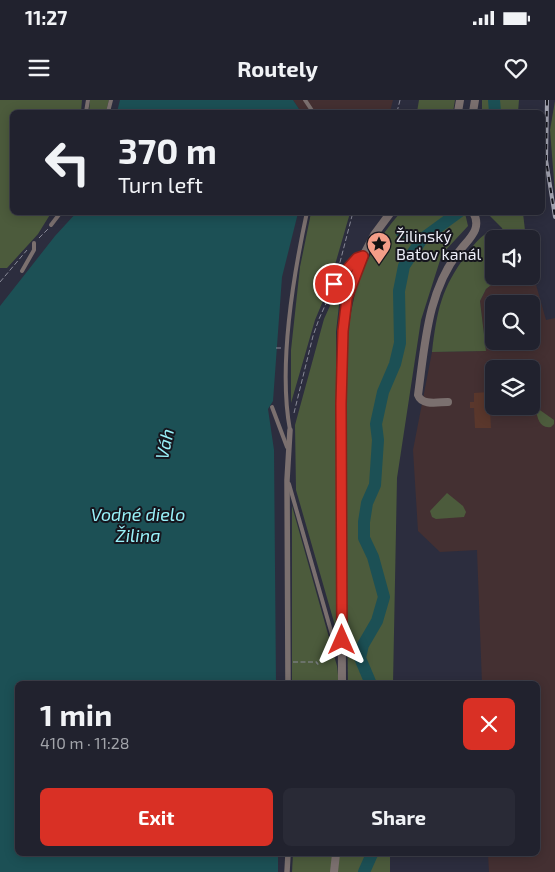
<!DOCTYPE html>
<meta charset="utf-8">
<style>
:root{--surface:#21222e;--page:#292a36;--text:#f1f3f6;--muted:#a2a4aa;--line:#3e3f4a;--accent:#d93025}
body{margin:0;font-family:"Exo 2",sans-serif;background:var(--page);color:var(--text);height:100vh;display:flex;flex-direction:column;font-size:19px;white-space:nowrap}
*{box-sizing:border-box;margin:0}
p{font-size:16px;color:var(--muted)}
.icon{flex:none;width:28px;height:28px;fill:none;stroke:currentColor;stroke-width:2;stroke-linecap:round;stroke-linejoin:round}
.map{position:relative;flex:1;overflow:hidden}
.sheet{position:absolute;left:15px;top:581px;width:525px;height:175px;display:flex;flex-direction:column;background:var(--surface);border-radius:8px;box-shadow:0 2px 12px #0003,0 0 0 1px var(--line)}
.sheet>*{flex:none}
.hud{position:absolute;left:10px;top:10px;width:535px;height:105px;border-radius:8px;box-shadow:0 2px 12px #0003,0 0 0 1px var(--line);background:#21222e;color:var(--text);overflow:hidden}
.controls{position:absolute;left:485px;top:130px;display:grid;gap:10px}
.controls a{display:grid;place-items:center;width:55px;height:55px;border-radius:8px;background:var(--surface);box-shadow:0 2px 12px #0003,0 0 0 1px var(--line);font-size:25px}
.pin{position:absolute;display:grid;place-items:center;width:42px;height:42px;color:#fff;margin:-21px;border:2px solid #fff;border-radius:50%;box-shadow:0 1px 5px #0007}
.me{position:absolute;width:55px;margin:-28px;rotate:0deg;stroke-linejoin:round;filter:drop-shadow(0 0 4px #0008)}
.turn{display:flex;align-items:center;gap:18px;height:105px;padding:0 25px;font-size:22px}
.turn .icon{width:65px;height:65px;stroke-width:2.5}
.turn b{display:block;font-size:35px;line-height:42px}
.round{display:grid;place-items:center;flex:none;width:52px;height:52px;border-radius:8px;background:var(--page)}
.overview{display:flex;align-items:center;justify-content:space-between;height:85px;padding:0 25px}
h1{font-size:30px;font-weight:700;line-height:38px}
.cta{display:flex;gap:10px;margin-top:auto;padding:10px 25px}
.cta a{flex:1;height:58px;border-radius:8px;background:var(--accent);color:#fff;font-size:20px;font-weight:700;line-height:58px;text-align:center}
.cta a+a{background:var(--page);color:var(--text)}
.status{display:flex;justify-content:space-between;align-items:center;height:35px;padding:0 25px;background:var(--surface);direction:ltr}
.status svg{height:14px;fill:currentColor}
header{display:flex;justify-content:space-between;align-items:center;height:65px;padding:0 25px;background:var(--surface);font-size:22px;font-weight:700}
.map>svg:first-child{display:block}
.industrial{fill:#443032;fill-rule:evenodd}
.green{fill:#4c5b3c}
.water{fill:#1c5055}
.lines{fill:none;stroke-linecap:round;stroke-linejoin:round}
.canal{stroke:#1c5055;stroke-width:8}
.river{stroke:#1c5055;stroke-width:12}
.building{fill:#5a372c}
.path{stroke:#898a98;stroke-width:1;stroke-dasharray:5 2.5;stroke-linecap:butt}
.service{stroke:#7b706f;stroke-width:4}
.pedestrian{stroke:#7b706f;stroke-width:5.5}
.minor{stroke:#7b706f;stroke-width:8}
.rail-casing{stroke:#a2a3b0;stroke-width:4}
.rail{stroke:#16161e;stroke-width:2;stroke-dasharray:5.5;stroke-linecap:butt}
.route-casing{stroke:#8d1f18;stroke-width:12}
.route{stroke:#d93025;stroke-width:9}
.labels{text-anchor:middle;dominant-baseline:central;stroke-width:4;stroke-linejoin:round;paint-order:stroke}
.poi-label{font-size:16px;fill:#ecedf8;stroke:#16161e;text-anchor:start}
.water-label{font-size:18px;font-style:italic;fill:#9af2fa;stroke:#16161e}
</style>
<div class="status"><b>11:27</b><svg viewBox="0 0 49 12"><path d="M0 12V9h3v3zM5 12V6h3v6zM10 12V3h3v9zM15 12V0h3v12zM26 1h20v11H26zM47 4h2v5h-2z"/></svg></div>
<header><svg class="icon" aria-label="menu" viewBox="0 0 24 24"><path d="M4 6h16M4 12h16M4 18h16"/></svg>Routely<svg class="icon" aria-label="heart" viewBox="0 0 24 24"><path d="M12 20l-8-8c-3-5 5-10 8-4 3-6 11-1 8 4z"/></svg></header>
<div class="map">
<svg width="555" height="772" viewBox="0 0 555 772">
<rect width="100%" height="100%" fill="#2c2d3e"/>
<g class="industrial">
<path d="M 293,0 L 393,0 L 390,12 L 301,12 Z"/>
<path d="M 531,173 L 533,174 L 546,220 L 555,218 L 555,772 L 489,772 L 488,754 L 538,754 L 538,584 L 482,584 L 477,450 L 440,452 L 418,431 L 413,350 L 432,252 L 486,251 L 480,201 L 486,189 L 503,176 L 531,176 ZM 494,204 L 531,204 L 531,241 L 494,241 ZM 494,269 L 531,269 L 531,306 L 494,306 Z"/>
</g>
<g class="green">
<path d="M 0,0 L 82,0 L 81,12 L 12,12 L 12,112 L 51,113 L 38,134 L 7,168 L 0,168 Z"/>
<path d="M 90,0 L 109,0 L 106,12 L 89,12 Z"/>
<path d="M 419,0 L 455,0 L 453,12 L 417,12 Z"/>
<path d="M 482,0 L 519,0 L 518,12 L 482,12 Z"/>
<path d="M 555,1 L 555,93 L 550,30 Z"/>
<path d="M 311,113 L 350,113 L 328,189 L 315,220 L 291,303 L 291,250 L 300,167 Z"/>
<path d="M 400,113 L 465,113 L 468,126 L 442,154 L 421,220 L 397,378 L 393,584 L 348,584 C 347,497 345,410 346,323 C 347,281 344,239 354,198 C 361,166 379,137 400,113 Z"/>
<path d="M 487,113 L 523,113 L 526,139 L 506,139 L 502,128 Z"/>
<path d="M 492,131 L 500,139 L 494,139 L 494,176 L 503,176 L 486,189 L 480,201 L 486,251 L 432,252 C 437,211 441,188 467,154 C 474,145 480,135 492,131 Z"/>
<path d="M 347,182 L 340,196 L 336,232 L 338,536 L 296,390 L 295,325 L 324,219 L 334,197 Z"/>
<path d="M 537,308 L 554,320 L 554,324 L 551,327 C 540,329 537,318 536,309 Z"/>
<path d="M 447,393 L 463,406 L 466,412 L 464,417 L 436,419 L 432,417 L 430,411 Z"/>
<path d="M 292,406 L 337,566 L 339,584 L 292,584 Z"/>
<path d="M 293,754 L 390,754 L 390,772 L 292,772 Z"/>
</g>
<g class="water">
<path d="M 120,0 L 293,0 L 301,12 L 117,12 Z"/>
<path d="M 77,112 L 298,113 L 282,177 L 273,301 L 268,309 L 274,350 L 276,584 L 18,584 L 18,754 L 278,754 L 278,772 L 0,772 L 0,206 L 55,136 Z"/>
</g>
<g class="lines">
<path class="canal" d="M 400,133 L 422,139"/>
<g class="river">
<path d="M 494,0 L 495,12"/>
<path d="M 371,584 L 360,558 L 363,545 L 377,521 L 384,497 L 373,457 L 364,438 L 364,422 L 367,403 L 375,385 L 378,340 L 376,324 L 383,292 L 395,264 L 400,243 L 399,191 L 404,166 L 422,139 L 459,112"/>
<path d="M 364,772 L 372,754"/>
</g>
</g>
<path class="building" d="M 489,292 L 491,328 L 475,328 L 474,308 L 470,308 L 470,302 L 474,302 L 474,293 Z"/>
<g class="lines">
<g class="path">
<path d="M 397,12 L 400,0"/>
<path d="M 39,138 L 48,129"/>
<path d="M 338,170 L 353,112"/>
<path d="M 0,182 L 27,150"/>
<path d="M 276,248 L 281,248"/>
<path d="M 294,313 L 313,236 L 319,219 L 332,190"/>
<path d="M 293,562 L 317,562 L 317,564 L 321,564"/>
</g>
<g class="service">
<path d="M 305,0 L 313,12"/>
<path d="M 86,12 L 88,0"/>
<path d="M 108,12 L 111,0"/>
<path d="M 51,125 L 61,112"/>
<path d="M 22,171 L 34,150 L 34,143"/>
<path d="M 334,184 L 357,158 L 361,157"/>
<path d="M 272,307 L 287,347"/>
<path d="M 290,330 C 278,266 293,177 307,112"/>
<path d="M 289,384 L 333,538 L 340,554"/>
</g>
<g class="pedestrian">
<path d="M 288,584 L 287,380 L 290,330"/>
<path d="M 287,772 L 288,754"/>
</g>
<g class="minor">
<path d="M 458,12 L 460,0"/>
<path d="M 473,12 L 475,0"/>
<path d="M 448,302 C 438,302 422,306 418,295 C 425,245 427,190 461,149 C 471,137 482,128 473,112"/>
<path d="M 342,584 L 341,304 L 344,214 L 352,183 L 363,156 L 374,135 L 391,112"/>
<path d="M 334,772 L 336,754"/>
</g>
<defs>
<path id="rail" d="M 547,0 L 546,60 L 555,117"/>
</defs>
<use href="#rail" class="rail-casing"/>
<use href="#rail" class="rail"/>
</g>
<g class="lines">
<defs>
<path id="route" d="M 334,184 L 357,158 L 363,156 L 347,198 L 343,231 L 341,304 L 342,540"/>
</defs>
<use href="#route" class="route-casing"/>
<use href="#route" class="route"/>
</g>
<defs>
<symbol id="sight-pin" viewBox="-11 -11 22 30"><path d="M0 17L-7.5 6A9.5 9.5 0 1 1 7.5 6Z" fill="#f49e88" stroke="#16161e"/><path d="M0-6L1.8-2.2L6-1.7L2.9 1.2L3.7 5.4L0 3.3L-3.7 5.4L-2.9 1.2L-6-1.7L-1.8-2.2Z" fill="#111"/></symbol>
</defs>
<g fill-rule="evenodd">
<use href="#sight-pin" x="365" y="130" width="28" height="38"/>
</g>
<g class="labels">
<g class="poi-label">
<text x="396" y="135">Žilinský<tspan x="396" dy="18">Baťov kanál</tspan></text>
</g>
<g class="water-label">
<text transform="translate(164 344) rotate(-78)">Váh</text>
<text x="138" y="414">Vodné dielo<tspan x="138" dy="21">Žilina</tspan></text>
</g>
</g>
</svg>
<div class="controls">
<a><svg class="icon" aria-label="sound" viewBox="0 0 24 24"><path d="M4 9h4l5-4v14l-5-4H4zM17 9q2 3 0 6"/></svg></a>
<a><svg class="icon" aria-label="search" viewBox="0 0 24 24"><circle cx="10" cy="10" r="6"/><path d="M15 15l6 6"/></svg></a>
<a><svg class="icon" aria-label="layers" viewBox="0 0 24 24"><path d="M12 4l9 5-9 5-9-5zM3 14l9 5 9-5"/></svg></a>
</div>
<div class="pin" style="left:334px;top:184px;background:#d93025"><svg class="icon" aria-label="arrive" viewBox="0 0 24 24"><path d="M6 21V4h12l-3 4 3 4H6"/></svg></div>
<svg class="me" style="left:342px;top:540px" viewBox="-20 -20 40 40"><path d="M0-17L14 15 0 8-14 15z" fill="#d93025" stroke="#fff" stroke-width="4"/></svg>
<div class="hud">
<div class="turn"><svg class="icon" aria-label="left" viewBox="0 0 24 24"><path d="M17 20v-9H6M10 6l-5 5 5 5"/></svg><div><b>370 m</b>Turn left</div></div>
</div>
<section class="sheet">
<div class="overview"><div><h1>1 min</h1><p>410 m · 11:28</p></div><a class="round" style="background:#d93025;color:#fff"><svg class="icon" aria-label="close" viewBox="0 0 24 24"><path d="M6 6l12 12M18 6L6 18"/></svg></a></div>
<div class="cta"><a>Exit</a><a>Share</a></div>
</section>
</div>
